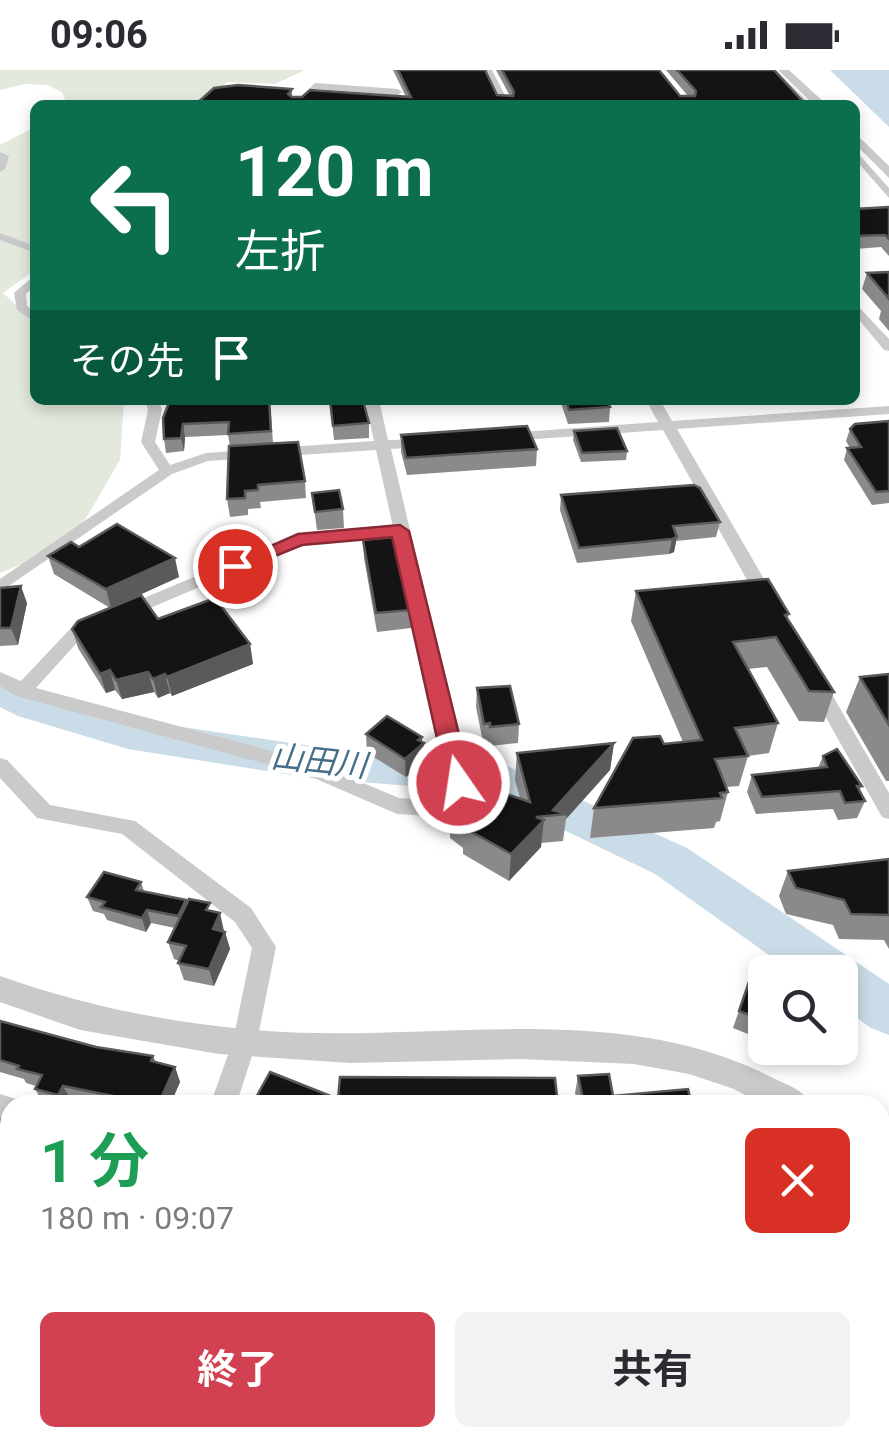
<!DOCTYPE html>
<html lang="ja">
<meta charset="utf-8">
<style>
:root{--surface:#fff;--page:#f2f2f3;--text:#2b2b33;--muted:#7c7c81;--accent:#d14151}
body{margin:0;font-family:Roboto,"Noto Sans JP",sans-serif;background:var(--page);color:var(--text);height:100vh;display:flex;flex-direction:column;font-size:38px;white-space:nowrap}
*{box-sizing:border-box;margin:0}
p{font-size:32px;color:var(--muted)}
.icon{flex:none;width:55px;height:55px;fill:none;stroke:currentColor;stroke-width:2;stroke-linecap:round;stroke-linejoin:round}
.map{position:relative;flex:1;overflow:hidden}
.details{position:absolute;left:0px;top:1025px;width:890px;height:352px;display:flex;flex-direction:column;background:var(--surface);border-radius:30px 30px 0 0;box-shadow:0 5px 15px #0003}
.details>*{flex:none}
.top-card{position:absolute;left:30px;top:30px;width:830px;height:305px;border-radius:15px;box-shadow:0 5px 15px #0003;background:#0b6e4f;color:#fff;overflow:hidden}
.buttons{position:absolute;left:748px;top:885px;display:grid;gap:20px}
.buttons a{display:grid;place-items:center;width:110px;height:110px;border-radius:15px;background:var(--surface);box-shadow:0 5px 15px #0003;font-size:50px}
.pin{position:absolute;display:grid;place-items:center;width:85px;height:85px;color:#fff;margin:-42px;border:5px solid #fff;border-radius:50%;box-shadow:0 2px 10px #0007}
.me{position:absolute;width:110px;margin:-55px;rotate:347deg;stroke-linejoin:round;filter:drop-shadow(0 0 8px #0008)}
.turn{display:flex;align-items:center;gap:35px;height:210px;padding:0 40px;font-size:45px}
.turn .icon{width:130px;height:130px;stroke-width:2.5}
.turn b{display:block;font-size:70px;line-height:85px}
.then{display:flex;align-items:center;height:95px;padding:0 40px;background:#0003;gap:20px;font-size:38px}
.round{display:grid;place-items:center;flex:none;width:105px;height:105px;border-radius:15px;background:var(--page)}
.overview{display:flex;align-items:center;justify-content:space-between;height:170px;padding:0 40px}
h1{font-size:60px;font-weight:700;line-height:75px;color:#1e9e55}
.primary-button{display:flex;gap:20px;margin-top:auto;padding:20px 40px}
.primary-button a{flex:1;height:115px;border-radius:15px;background:var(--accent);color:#fff;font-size:40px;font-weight:700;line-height:115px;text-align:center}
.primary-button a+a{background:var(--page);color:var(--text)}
.status{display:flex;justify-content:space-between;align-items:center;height:70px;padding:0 50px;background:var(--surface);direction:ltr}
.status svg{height:28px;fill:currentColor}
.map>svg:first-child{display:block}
.green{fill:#e3e9dc}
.water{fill:#cadce7}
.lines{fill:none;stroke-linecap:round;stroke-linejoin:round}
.river{fill:#cadce7;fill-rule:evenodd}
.minor{fill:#cacaca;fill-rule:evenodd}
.tertiary{fill:#cacaca;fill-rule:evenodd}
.wall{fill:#8a8a8a}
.shaded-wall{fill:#5a5a5a}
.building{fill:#141414;stroke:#5a5a5a;stroke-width:2.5}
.route{fill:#d14151;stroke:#882a35;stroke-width:2.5}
.labels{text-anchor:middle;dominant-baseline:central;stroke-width:10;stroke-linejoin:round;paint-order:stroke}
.water-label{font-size:32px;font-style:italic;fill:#446e85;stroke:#fff}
</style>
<div class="status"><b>09:06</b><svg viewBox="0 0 49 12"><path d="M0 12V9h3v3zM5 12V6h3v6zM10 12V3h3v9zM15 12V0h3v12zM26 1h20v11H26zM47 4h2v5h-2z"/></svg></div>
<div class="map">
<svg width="889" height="1376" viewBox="0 0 889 1376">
<rect width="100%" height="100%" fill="#fff"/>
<g class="green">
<path d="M 0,0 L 305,0 L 275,14 L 226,12 L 219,24 L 195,35 L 67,35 L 62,22 L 47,15 L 25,14 L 0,20 Z"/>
<path d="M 35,57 L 35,200 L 3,223 L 35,253 L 35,330 L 124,330 L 120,390 L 71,474 L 0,503 L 0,75 Z"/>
</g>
<path class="water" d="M 830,0 L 889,0 L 889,57 Z"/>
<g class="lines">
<path class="river" d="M 0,606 L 46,626 L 128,649 L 311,676 L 492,691 L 507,696 L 687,778 L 889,914 L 889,965 L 871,958 L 840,936 L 840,902 L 793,902 L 655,804 L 485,722 L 311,708 L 128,679 L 18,646 L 0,637 Z"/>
<g class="minor">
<path d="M 484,0 L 492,0 L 510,35 L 500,35 Z"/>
<path d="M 767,0 L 776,0 L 811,35 L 801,35 Z"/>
<path d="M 315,13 L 398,19 L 402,22 L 398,25 L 317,19 L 303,35 L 293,35 Z"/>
<path d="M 855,80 L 889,118 L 889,128 L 855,89 Z"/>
<path d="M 0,82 L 9,86 L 5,99 L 0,102 Z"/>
<path d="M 0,163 L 35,176 L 35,183 L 0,170 Z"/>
<path d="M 35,205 L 35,216 L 26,224 L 27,236 L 35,242 L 35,252 L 17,240 L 14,223 Z"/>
<path d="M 855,233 L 889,269 L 889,281 L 884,280 L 855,245 Z"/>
<path d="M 145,330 L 159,330 L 162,340 L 155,372 L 170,395 L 206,383 L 374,371 L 365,330 L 379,330 L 388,370 L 434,369 L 436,372 L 429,376 L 391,379 L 469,712 L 480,730 L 477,736 L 444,747 L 397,744 L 307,705 L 16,626 L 0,616 L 0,602 L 21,611 L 70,559 L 292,466 L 393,457 L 376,380 L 208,391 L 172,404 L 0,522 L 0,509 L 159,400 L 141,372 L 148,340 ZM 395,466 L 449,713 L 457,726 L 444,731 L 399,728 L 313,692 L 36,618 L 82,567 L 301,474 Z"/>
<path d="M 646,330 L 660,330 L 672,351 L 889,336 L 889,344 L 677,359 L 778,533 L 775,537 L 769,539 L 760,533 L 663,360 L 508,371 L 501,367 L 508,363 L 658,352 Z"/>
<path d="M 816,608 L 823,609 L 889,723 L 889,749 L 882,747 L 807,614 Z"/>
<path d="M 0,688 L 7,690 L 50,735 L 135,751 L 251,838 L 276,877 L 257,971 L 236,1035 L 210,1035 L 233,971 L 252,878 L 235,852 L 122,764 L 37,748 L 0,708 Z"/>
<path d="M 0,1024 L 19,1030 L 21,1035 L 10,1035 L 10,1051 L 0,1048 Z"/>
<path d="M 0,1229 L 10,1232 L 10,1262 L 0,1259 Z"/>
<path d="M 97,1368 L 129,1368 L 127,1376 L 95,1376 Z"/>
<path d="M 833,1368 L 865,1368 L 866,1376 L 834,1376 Z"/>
</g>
<g class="tertiary">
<path d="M 778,0 L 789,0 L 827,35 L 814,35 Z"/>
<path d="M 855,63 L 889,96 L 889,108 L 855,74 Z"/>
<path d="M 0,906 C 87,937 175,954 267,961 C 433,973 621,928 775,1009 C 790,1016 804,1020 810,1035 L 763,1035 L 734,1019 L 689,1004 L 634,994 L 521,989 L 350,993 L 219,984 L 80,960 L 0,932 Z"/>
<path d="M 880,1085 L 889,1089 L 889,1129 L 880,1125 Z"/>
</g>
</g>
<g class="wall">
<path d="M 393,0 L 485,0 L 497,25 L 510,26 L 496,0 L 659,0 L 680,26 L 688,26 L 666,0 L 774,0 L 806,35 L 195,35 L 292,19 L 292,27 L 406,27 Z"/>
<path d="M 889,137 L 889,186 L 881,177 L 855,179 L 855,139 Z"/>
<path d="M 889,202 L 889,261 L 879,249 L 881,241 L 862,219 L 867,203 Z"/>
<path d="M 270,330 L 273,373 L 305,411 L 306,428 L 260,432 L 261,438 L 248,439 L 248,445 L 230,447 L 227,429 L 230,376 L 228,365 L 185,367 L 184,381 L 166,383 L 164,369 L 163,348 Z"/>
<path d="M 330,330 L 369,353 L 369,368 L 334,370 Z"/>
<path d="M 560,330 L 607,330 L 610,337 L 609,352 L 568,354 Z"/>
<path d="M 889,351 L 889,433 L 872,435 L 844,390 L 847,378 L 850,378 L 846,371 L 850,359 Z"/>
<path d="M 574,361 L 627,381 L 626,390 L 581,392 L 573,370 Z"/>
<path d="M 401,365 L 537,379 L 536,396 L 407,405 L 401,382 Z"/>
<path d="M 312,423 L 343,439 L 344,458 L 317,460 Z"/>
<path d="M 561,425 L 720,452 L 716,467 L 676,471 L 674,482 L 669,484 L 577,493 L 560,440 Z"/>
<path d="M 363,470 L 411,540 L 411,558 L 377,562 L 364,488 Z"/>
<path d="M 79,477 L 179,507 L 123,532 L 158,549 L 250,574 L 253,594 L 172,626 L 170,623 L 158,628 L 154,622 L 122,629 L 115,620 L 106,623 L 78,578 L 72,559 L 110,538 L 54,504 L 48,486 Z"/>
<path d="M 0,518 L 27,533 L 18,575 L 0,576 Z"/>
<path d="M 636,521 L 789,544 L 787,549 L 834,622 L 824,652 L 799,651 L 767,597 L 748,599 L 778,653 L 769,683 L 748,686 L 739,716 L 726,717 L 728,722 L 720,751 L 716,752 L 714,758 L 590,768 L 594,738 L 664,674 L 683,672 L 631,551 Z"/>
<path d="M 889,604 L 889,711 L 886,711 L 846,642 L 860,607 Z"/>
<path d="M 477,618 L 519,654 L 518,673 L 490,676 L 489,672 L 483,672 L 476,637 Z"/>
<path d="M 366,664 L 422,667 L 422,672 L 424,673 L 424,691 L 406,707 L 367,683 Z"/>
<path d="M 614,673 L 610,700 L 566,749 L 563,771 L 541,773 L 541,777 L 509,811 L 463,784 L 463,778 L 450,768 L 451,722 L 520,728 L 515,710 L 517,683 Z"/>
<path d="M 823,686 L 862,716 L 859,721 L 865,731 L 857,748 L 838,750 L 833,739 L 756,744 L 747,722 L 752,705 L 818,698 Z"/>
<path d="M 889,789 L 889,879 L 884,870 L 839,869 L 833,855 L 786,844 L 779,826 L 788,801 Z"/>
<path d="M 141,812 L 144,821 L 186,830 L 187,833 L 212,842 L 225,862 L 230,879 L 214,916 L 184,910 L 178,893 L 180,891 L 174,889 L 168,872 L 175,858 L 151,853 L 146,862 L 107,850 L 104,844 L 93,841 L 87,827 Z"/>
<path d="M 751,906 L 765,912 L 765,971 L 733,958 Z"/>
<path d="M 0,951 L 96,977 L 153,986 L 156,992 L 175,997 L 180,1012 L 170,1035 L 95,1035 L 71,1030 L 69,1035 L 50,1035 L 43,1033 L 35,1019 L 36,1016 L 26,1013 L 24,1009 L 0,1002 Z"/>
<path d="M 578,1006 L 613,1026 L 692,1035 L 572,1035 L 573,1030 L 577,1030 L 575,1023 Z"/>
<path d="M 0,1049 L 10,1052 L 10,1190 L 0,1186 Z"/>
<path d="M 199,1368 L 307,1368 L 305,1376 L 250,1376 L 251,1371 Z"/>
<path d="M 340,1368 L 672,1368 L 673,1376 L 439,1376 L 439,1370 L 396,1370 L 396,1376 L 363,1376 L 342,1375 Z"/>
<path d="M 706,1368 L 758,1368 L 760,1376 L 708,1376 Z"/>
</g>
<g class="shaded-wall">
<path d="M 183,354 L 185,367 L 184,381 L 181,368 Z"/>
<path d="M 677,467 L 674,482 L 669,484 L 672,469 Z"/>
<path d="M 175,488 L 179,507 L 111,538 L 106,519 Z"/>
<path d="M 21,516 L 27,533 L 18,575 L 11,558 Z"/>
<path d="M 250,574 L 253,594 L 172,626 L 167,607 Z"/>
<path d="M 110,600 L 115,620 L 106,623 L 100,604 Z"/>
<path d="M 148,602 L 154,622 L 122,629 L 116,610 Z"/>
<path d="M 165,604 L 170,623 L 158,628 L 153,609 Z"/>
<path d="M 422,667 L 422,675 L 424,673 L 424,691 L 406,707 L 405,689 Z"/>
<path d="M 614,673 L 610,700 L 566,749 L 567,744 L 553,740 Z"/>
<path d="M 544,750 L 541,777 L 509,811 L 511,784 Z"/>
<path d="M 147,840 L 151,853 L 146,862 L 142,848 Z"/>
<path d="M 220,843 L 224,861 L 213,859 Z"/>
<path d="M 225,862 L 230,879 L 214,916 L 209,899 Z"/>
<path d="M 175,997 L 180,1012 L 170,1035 L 158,1035 Z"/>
<path d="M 63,1016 L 71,1030 L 69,1035 L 64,1035 L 58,1025 Z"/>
<path d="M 10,1300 L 10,1334 L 5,1347 L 9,1350 L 0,1370 L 0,1323 Z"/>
<path d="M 302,1368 L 307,1368 L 305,1376 L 300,1376 Z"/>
</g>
<g class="building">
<path d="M 398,0 L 485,0 L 497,25 L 513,26 L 514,22 L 502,0 L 659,0 L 680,26 L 695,26 L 696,21 L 677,0 L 774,0 L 806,35 L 195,35 L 214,18 L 238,15 L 292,19 L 288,24 L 292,27 L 302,27 L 310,20 L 411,27 Z"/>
<path d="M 889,137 L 889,169 L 885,165 L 855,166 L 855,139 Z"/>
<path d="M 889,202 L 889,229 L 867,203 Z"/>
<path d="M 170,330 L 269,330 L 271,361 L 228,364 L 229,352 L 183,354 L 181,368 L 164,369 L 163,348 Z"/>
<path d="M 330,330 L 363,330 L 369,353 L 333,356 Z"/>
<path d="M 566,330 L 607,330 L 610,337 L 569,340 Z"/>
<path d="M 889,351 L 889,421 L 876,422 L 847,378 L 861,377 L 850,359 L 855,354 Z"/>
<path d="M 527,356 L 537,379 L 406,388 L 401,365 Z"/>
<path d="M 617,358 L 627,381 L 582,383 L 574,361 Z"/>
<path d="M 298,372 L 305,411 L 258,415 L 258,420 L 245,421 L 245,428 L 227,429 L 229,376 Z"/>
<path d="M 694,415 L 700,418 L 720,452 L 673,456 L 677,467 L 672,469 L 579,478 L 561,425 Z"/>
<path d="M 339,420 L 343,439 L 315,442 L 312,423 Z"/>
<path d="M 117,454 L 175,488 L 106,519 L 48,486 L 71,472 L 79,477 Z"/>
<path d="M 395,467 L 411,540 L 376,543 L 363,470 Z"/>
<path d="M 768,509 L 789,544 L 785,545 L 834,622 L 809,621 L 776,567 L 733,572 L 778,653 L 735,658 L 748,686 L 715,689 L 728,722 L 720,723 L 722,728 L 594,738 L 633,668 L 660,666 L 664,674 L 702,670 L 636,521 Z"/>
<path d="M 21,516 L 11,558 L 0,558 L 0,518 Z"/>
<path d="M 141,525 L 158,549 L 215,528 L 250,574 L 167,607 L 165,604 L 153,609 L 148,602 L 116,610 L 110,600 L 100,604 L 72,559 L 78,551 Z"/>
<path d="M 889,604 L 889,655 L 860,607 Z"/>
<path d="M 510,616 L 519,654 L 490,657 L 490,653 L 484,654 L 477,618 Z"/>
<path d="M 387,646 L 422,667 L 418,670 L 424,673 L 405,689 L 366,664 Z"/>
<path d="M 614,673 L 553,740 L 567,744 L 536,747 L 544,750 L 511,784 L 463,757 L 466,754 L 450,741 L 463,728 L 451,722 L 483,716 L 530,732 L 517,683 Z"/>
<path d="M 837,679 L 862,716 L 857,716 L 865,731 L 845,733 L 840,721 L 762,727 L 752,705 L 827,697 L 823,686 Z"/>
<path d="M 889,789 L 889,845 L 851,844 L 844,830 L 796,818 L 788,801 Z"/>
<path d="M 104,802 L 141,812 L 136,820 L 186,830 L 178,846 L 147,840 L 142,848 L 101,837 L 105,832 L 87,827 Z"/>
<path d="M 189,829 L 210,833 L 206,840 L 220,843 L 213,859 L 225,862 L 209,899 L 178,893 L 186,876 L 168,872 Z"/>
<path d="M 751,906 L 765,912 L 765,951 L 739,941 Z"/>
<path d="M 0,951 L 96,977 L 153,986 L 151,991 L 175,997 L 158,1035 L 63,1016 L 58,1025 L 35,1019 L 42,1005 L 17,999 L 19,996 L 0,990 Z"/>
<path d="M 270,1002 L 338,1029 L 340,1007 L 555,1008 L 558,1035 L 263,1035 L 254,1031 Z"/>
<path d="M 609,1004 L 613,1026 L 688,1019 L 692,1035 L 573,1035 L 573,1030 L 583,1029 L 578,1006 Z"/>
<path d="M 0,1049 L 10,1052 L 10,1181 L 0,1177 Z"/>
<path d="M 0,1271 L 10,1273 L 10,1300 L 0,1323 Z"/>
<path d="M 251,1368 L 302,1368 L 300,1376 L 250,1376 Z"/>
<path d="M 439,1368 L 672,1368 L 673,1376 L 562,1376 L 562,1369 L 524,1370 L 524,1376 L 439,1376 Z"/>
<path d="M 715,1368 L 758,1368 L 760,1376 L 717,1376 Z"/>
<path d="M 0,1370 L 39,1376 L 0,1376 Z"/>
</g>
<path class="route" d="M 400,455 L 409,461 L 471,713 L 459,722 L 447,713 L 392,467 L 302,475 L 241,500 L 228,500 L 225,496 L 298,464 Z"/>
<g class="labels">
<g class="water-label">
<text transform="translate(319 691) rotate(6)">山田川</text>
</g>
</g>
</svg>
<div class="buttons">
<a><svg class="icon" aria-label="search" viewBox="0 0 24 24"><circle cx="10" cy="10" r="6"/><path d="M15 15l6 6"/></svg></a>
</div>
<div class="pin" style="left:235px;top:496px;background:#d93025"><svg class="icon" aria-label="arrive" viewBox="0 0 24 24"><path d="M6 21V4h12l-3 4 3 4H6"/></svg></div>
<svg class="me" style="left:459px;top:713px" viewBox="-20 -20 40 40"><circle r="17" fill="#d14151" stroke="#fff" stroke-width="3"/><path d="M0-11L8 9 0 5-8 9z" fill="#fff"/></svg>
<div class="top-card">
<div class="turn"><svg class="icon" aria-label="left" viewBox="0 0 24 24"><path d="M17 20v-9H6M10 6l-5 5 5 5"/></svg><div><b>120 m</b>左折</div></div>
<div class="then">その先<svg class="icon" aria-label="arrive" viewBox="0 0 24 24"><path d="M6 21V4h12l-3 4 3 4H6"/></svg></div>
</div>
<section class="details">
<div class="overview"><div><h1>1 分</h1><p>180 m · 09:07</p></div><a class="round" style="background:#d93025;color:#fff"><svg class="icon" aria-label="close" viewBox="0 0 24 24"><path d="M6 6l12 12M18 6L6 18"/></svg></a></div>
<div class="primary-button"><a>終了</a><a>共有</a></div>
</section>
</div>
